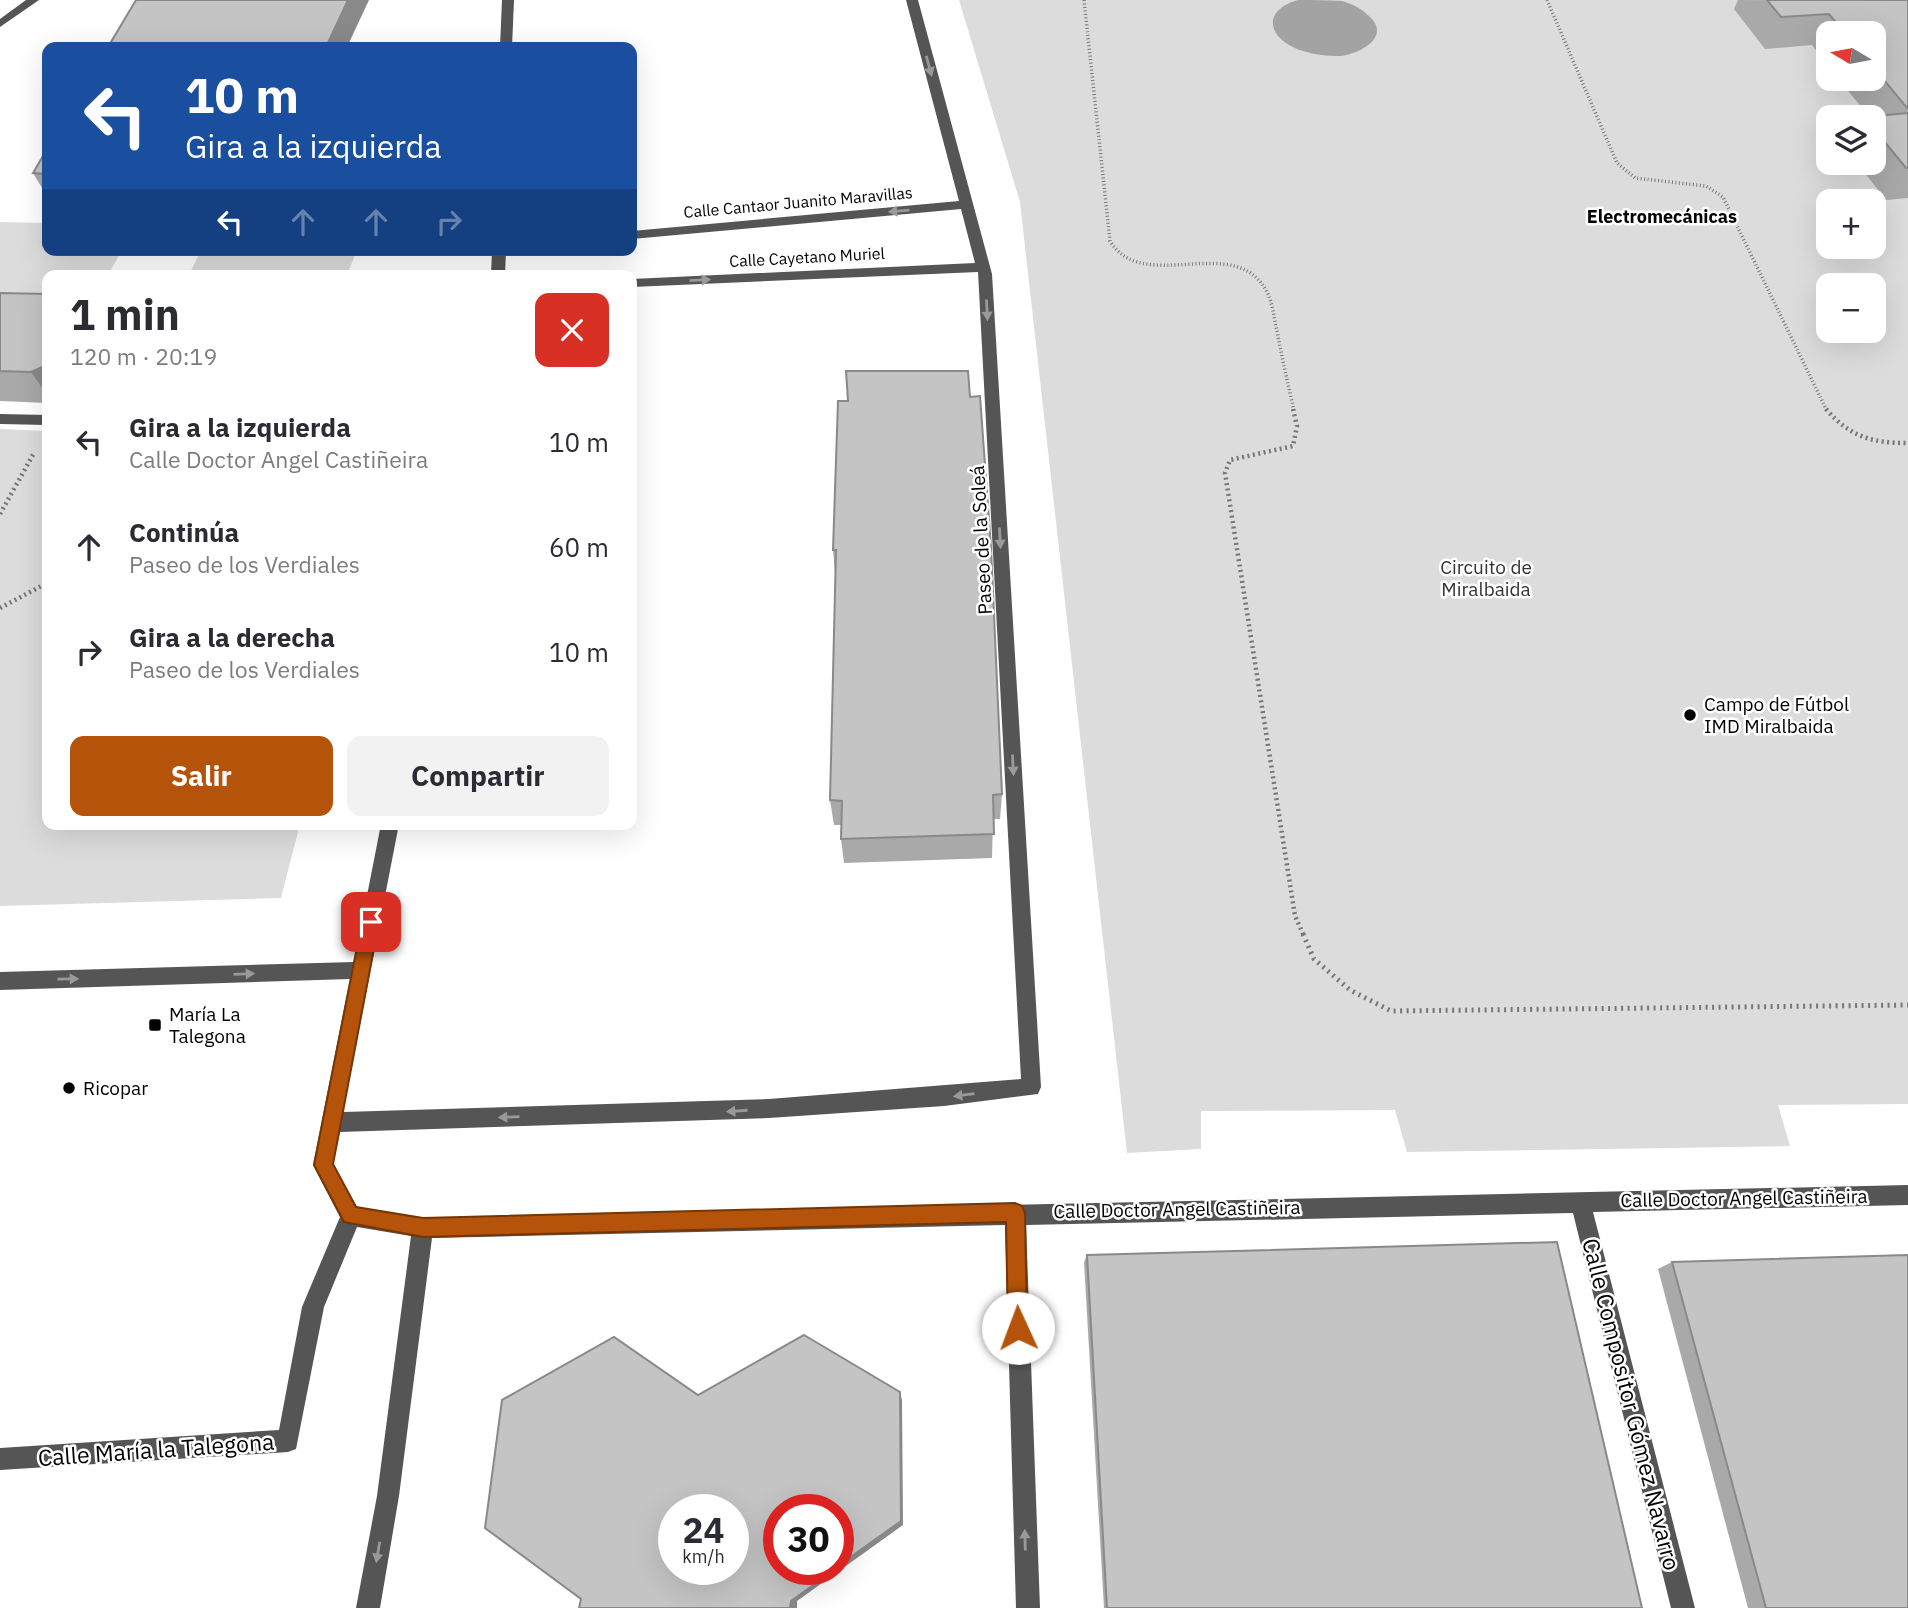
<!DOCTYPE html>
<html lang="es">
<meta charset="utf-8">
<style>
:root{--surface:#fff;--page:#f2f2f3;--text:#2b2b33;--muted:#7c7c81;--accent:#b45309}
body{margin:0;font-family:"IBM Plex Sans",sans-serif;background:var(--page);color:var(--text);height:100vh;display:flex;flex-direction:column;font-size:26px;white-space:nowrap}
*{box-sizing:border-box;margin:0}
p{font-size:23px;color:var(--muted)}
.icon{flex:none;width:38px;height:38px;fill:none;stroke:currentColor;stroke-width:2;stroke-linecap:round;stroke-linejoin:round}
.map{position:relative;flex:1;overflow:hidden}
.drawer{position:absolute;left:42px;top:270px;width:595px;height:560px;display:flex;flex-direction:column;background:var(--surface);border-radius:14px;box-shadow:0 7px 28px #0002}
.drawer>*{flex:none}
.guide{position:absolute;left:42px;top:42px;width:595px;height:214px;border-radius:14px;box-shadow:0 7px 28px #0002;background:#1a4fa0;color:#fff;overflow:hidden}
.needle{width:46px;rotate:280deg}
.tools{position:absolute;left:1816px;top:21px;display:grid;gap:14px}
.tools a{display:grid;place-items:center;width:70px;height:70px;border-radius:14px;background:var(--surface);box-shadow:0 7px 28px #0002;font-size:35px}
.speed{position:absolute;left:658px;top:1494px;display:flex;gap:14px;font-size:35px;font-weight:700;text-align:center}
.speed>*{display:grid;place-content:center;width:91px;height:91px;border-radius:50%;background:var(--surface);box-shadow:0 7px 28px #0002;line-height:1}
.speed small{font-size:18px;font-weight:400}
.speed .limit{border:10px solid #d22;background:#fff;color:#111}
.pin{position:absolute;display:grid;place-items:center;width:60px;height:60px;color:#fff;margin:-30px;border-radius:14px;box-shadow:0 4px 10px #0006}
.me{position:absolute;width:77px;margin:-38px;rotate:358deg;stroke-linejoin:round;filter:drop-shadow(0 0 5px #0008)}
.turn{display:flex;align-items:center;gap:24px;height:147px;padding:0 28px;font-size:32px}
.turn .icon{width:91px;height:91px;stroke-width:2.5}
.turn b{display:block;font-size:49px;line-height:60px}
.lanes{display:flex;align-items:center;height:66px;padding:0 28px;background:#0003;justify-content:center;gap:35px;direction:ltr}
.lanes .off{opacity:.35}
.round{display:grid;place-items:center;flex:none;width:74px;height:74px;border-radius:14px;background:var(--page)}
.summary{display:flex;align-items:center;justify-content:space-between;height:119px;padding:0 28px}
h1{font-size:42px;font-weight:800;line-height:52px}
.action{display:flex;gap:14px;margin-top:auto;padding:14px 28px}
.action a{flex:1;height:80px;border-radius:14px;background:var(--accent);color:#fff;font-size:28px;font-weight:800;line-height:80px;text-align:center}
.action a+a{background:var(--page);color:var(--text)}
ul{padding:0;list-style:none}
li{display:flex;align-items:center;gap:21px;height:105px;padding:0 28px}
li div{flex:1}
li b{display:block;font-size:26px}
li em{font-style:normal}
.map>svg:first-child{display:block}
.green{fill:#dcdcdc;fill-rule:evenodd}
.water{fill:#a3a3a3}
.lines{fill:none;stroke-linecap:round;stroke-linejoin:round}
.path-far2{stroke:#777;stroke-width:3.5;stroke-dasharray:1 2.5;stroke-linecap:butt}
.path-far1{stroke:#777;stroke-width:4.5;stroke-dasharray:2 3.5;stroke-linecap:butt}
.path{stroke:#777;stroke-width:5;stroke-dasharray:2 4.5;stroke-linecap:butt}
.minor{fill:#555;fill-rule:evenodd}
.wall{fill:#a9a9a9}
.shaded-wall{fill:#898989}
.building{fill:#c4c4c4;stroke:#898989;stroke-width:2;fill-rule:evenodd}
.oneway{fill:#999}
.route{fill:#b45309;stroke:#753606;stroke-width:2}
.poi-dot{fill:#000;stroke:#fff;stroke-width:2.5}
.labels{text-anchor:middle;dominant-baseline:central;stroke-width:5;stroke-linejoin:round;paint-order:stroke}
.far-street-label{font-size:16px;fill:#000;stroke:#fff}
.far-neighbourhood-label{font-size:18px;font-weight:bold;fill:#000;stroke:#fff}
.street-label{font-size:19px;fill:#000;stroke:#fff}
.park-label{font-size:19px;fill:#333;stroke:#fff}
.poi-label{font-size:19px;fill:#000;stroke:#fff;text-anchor:start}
.near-street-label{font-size:23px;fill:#000;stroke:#fff}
</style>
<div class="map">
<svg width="1908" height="1608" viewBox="0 0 1908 1608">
<rect width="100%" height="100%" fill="#fff"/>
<g class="green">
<path d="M 959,0 L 1908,0 L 1908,1104 L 1778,1105 L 1790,1146 L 1407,1152 L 1395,1110 L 1201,1111 L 1201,1149 L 1127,1153 L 1020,202 ZM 1829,33 L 1874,33 L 1874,79 L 1829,79 ZM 1829,117 L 1874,117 L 1874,163 L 1829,163 ZM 1829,201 L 1874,201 L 1874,247 L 1829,247 ZM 1829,285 L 1874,285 L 1874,331 L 1829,331 Z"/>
<path d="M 0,222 L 47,223 L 47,250 L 122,250 L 108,275 L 47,275 L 47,301 L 0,300 Z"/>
<path d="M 201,250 L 357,250 L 347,275 L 189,275 Z"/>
<path d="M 0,429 L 47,431 L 47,824 L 300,824 L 281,898 L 0,906 Z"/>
</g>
<path class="water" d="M 1298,0 C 1312,0 1328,0 1342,1 C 1353,4 1362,9 1370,17 C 1391,37 1360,54 1340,56 C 1327,56 1315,55 1303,51 C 1292,48 1278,40 1274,29 C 1268,13 1286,3 1298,0 Z"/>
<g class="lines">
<g class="path-far2">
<path d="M 1084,0 L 1110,241 C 1144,297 1237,229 1268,294 C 1273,305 1274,319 1277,331 C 1282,358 1288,384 1294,411"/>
<path d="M 1547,0 L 1617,163 L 1635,178 L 1706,186 L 1723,197 L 1827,411"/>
</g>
<g class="path-far1">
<path d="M 1293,409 L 1297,426 L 1293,446 L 1230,460 L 1225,473 L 1295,916 L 1304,936"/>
<path d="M 1826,409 C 1850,437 1872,443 1908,443"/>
<path d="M 0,514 L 34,453"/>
<path d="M 0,608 L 47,583"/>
</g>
<path class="path" d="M 1303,934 L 1314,959 L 1350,990 L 1391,1011 L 1908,1005"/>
<g class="minor">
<path d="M 26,0 L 39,0 L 0,27 L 0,19 Z"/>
<path d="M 502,0 L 514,0 L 512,47 L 500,47 Z"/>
<path d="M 906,0 L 918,0 L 992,274 L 1041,1087 L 1038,1094 L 944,1106 L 769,1118 L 340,1132 L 333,1164 L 357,1207 L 423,1218 L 1908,1185 L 1908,1205 L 1593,1212 L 1695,1608 L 1671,1608 L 1573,1213 L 1026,1225 L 1040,1608 L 1016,1608 L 1005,1225 L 432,1238 L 399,1496 L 380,1608 L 356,1608 L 377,1496 L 411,1236 L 357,1227 L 324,1307 L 296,1449 L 288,1452 L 0,1470 L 0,1448 L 279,1430 L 302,1307 L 340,1217 L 313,1165 L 350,979 L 0,990 L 0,972 L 354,962 L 381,824 L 399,824 L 343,1112 L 769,1099 L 1021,1079 L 978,272 L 632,287 L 632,279 L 975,263 L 961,209 L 632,239 L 632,231 L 959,201 Z"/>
<path d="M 492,250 L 506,250 L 505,275 L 491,275 Z"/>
<path d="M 0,414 L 47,415 L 47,425 L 0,424 Z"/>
</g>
</g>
<g class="wall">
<path d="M 1738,0 L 1908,1 L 1908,198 L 1886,200 L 1857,163 L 1874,163 L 1874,117 L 1864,117 L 1869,116 L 1838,79 L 1874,79 L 1874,33 L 1829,33 L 1829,67 L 1812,45 L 1765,49 L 1734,9 Z"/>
<path d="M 47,149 L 47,196 L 33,173 Z"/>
<path d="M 0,293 L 47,294 L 47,403 L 0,401 Z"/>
<path d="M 838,401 L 1002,794 L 1000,819 L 993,819 L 992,858 L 844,863 L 841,839 L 842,825 L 834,825 L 830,800 L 835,573 L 833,550 Z"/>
<path d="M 1087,1255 L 1642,1608 L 1104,1608 L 1084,1262 Z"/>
<path d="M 1672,1262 L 1908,1608 L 1748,1608 L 1658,1269 Z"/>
</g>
<g class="shaded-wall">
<path d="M 348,0 L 369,0 L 347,47 L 326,47 Z"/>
<path d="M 47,365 L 47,395 L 31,372 Z"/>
<path d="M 900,1392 L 902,1400 L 903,1525 L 797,1601 L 797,1608 L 790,1608 L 791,1601 L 834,1570 L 838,1570 L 838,1566 Z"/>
</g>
<g class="building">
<path d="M 136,0 L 348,0 L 326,47 L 108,47 Z"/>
<path d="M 1767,0 L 1908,0 L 1908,109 L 1874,68 L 1874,33 L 1845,33 L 1829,14 L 1781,17 Z"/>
<path d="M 1908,113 L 1908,168 L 1906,168 L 1874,129 L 1874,117 L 1865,117 Z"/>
<path d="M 47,149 L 47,174 L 33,173 Z"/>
<path d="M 0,293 L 47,294 L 47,365 L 31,372 L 0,371 Z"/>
<path d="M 846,371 L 968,371 L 970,397 L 980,396 L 991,547 L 1002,794 L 993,795 L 994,834 L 841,839 L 842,801 L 830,800 L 836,550 L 833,550 L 838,401 L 848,401 Z"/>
<path d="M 1557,1242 L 1642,1608 L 1107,1608 L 1087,1255 Z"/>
<path d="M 1908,1255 L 1908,1608 L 1766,1608 L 1672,1262 Z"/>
<path d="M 804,1335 L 900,1392 L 901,1521 L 838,1566 L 838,1510 L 779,1510 L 779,1570 L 834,1570 L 791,1601 L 790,1608 L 579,1608 L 581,1599 L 485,1528 L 502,1400 L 614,1337 L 698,1395 ZM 674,1510 L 733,1510 L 733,1570 L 674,1570 Z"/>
</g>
<defs><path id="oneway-solid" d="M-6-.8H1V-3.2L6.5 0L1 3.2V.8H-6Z" transform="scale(1.75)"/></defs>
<g class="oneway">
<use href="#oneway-solid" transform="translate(929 66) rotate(75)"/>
<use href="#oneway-solid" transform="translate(899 211) rotate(175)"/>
<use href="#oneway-solid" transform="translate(700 280) rotate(-3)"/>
<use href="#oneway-solid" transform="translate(987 310) rotate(87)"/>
<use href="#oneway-solid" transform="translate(1000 538) rotate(87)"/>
<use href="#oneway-solid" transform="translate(1013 765) rotate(87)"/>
<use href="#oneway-solid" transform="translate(244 974) rotate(-2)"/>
<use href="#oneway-solid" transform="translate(68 979) rotate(-1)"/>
<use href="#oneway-solid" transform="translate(964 1095) rotate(173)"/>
<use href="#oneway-solid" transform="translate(737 1111) rotate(176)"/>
<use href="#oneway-solid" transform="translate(509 1117) rotate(178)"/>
<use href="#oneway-solid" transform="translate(1025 1540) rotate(-92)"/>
<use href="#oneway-solid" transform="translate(378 1552) rotate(100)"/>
</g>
<path class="route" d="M 371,914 L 377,916 L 379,922 L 333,1164 L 356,1207 L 423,1218 L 1015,1203 L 1022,1206 L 1025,1213 L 1027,1328 L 1025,1335 L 1018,1338 L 1011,1335 L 1008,1328 L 1006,1222 L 423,1237 L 344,1222 L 314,1165 L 362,922 L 365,916 Z"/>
<g class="poi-dot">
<circle cx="1690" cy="715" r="7"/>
<rect x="148" y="1018" width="14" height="14" rx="3.5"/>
<circle cx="69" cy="1088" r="7"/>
</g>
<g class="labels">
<g class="far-street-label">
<text transform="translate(798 202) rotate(-5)">Calle Cantaor Juanito Maravillas</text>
<text transform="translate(807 257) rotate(-3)">Calle Cayetano Muriel</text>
</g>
<g class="far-neighbourhood-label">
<text x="1662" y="216">Electromecánicas</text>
</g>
<g class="street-label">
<text transform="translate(981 540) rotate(-93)">Paseo de la Soleá</text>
<text transform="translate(1744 1198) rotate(-1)">Calle Doctor Angel Castiñeira</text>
<text transform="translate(1177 1209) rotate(-1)">Calle Doctor Angel Castiñeira</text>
</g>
<g class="park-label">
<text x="1486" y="567">Circuito de<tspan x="1486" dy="22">Miralbaida</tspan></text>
</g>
<g class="poi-label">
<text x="1704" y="704">Campo de Fútbol<tspan x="1704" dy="22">IMD Miralbaida</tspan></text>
<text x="169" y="1014">María La<tspan x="169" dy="22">Talegona</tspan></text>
<text x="83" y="1088">Ricopar</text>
</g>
<g class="near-street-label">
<text transform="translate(1632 1404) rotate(76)">Calle Compositor Gómez Navarro</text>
<text transform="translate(156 1449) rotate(-4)">Calle María la Talegona</text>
</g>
</g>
</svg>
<div class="tools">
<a><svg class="needle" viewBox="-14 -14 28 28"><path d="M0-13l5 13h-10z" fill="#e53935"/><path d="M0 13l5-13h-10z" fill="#7c7c81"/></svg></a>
<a><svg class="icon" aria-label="layers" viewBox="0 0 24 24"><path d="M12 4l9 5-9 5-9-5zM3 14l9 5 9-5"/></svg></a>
<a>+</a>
<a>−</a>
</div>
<div class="speed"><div>24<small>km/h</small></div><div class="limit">30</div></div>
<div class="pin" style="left:371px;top:922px;background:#d93025"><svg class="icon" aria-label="arrive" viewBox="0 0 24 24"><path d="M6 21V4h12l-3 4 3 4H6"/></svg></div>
<svg class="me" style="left:1018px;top:1328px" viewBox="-20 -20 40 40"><circle r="19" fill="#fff"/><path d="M0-13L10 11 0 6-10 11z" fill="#b45309"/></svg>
<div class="guide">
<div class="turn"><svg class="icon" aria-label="left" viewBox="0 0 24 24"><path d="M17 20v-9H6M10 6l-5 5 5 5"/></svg><div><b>10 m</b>Gira a la izquierda</div></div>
<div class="lanes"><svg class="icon" aria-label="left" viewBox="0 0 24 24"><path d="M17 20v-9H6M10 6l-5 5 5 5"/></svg><svg class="icon off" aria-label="ahead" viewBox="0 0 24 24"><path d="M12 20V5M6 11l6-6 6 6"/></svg><svg class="icon off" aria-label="ahead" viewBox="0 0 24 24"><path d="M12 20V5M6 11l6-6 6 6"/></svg><svg class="icon off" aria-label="right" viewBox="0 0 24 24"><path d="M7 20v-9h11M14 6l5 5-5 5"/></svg></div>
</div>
<section class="drawer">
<div class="summary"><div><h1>1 min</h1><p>120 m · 20:19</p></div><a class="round" style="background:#d93025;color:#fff"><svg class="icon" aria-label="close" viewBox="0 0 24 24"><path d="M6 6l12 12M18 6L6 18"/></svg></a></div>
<ul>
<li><svg class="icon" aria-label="left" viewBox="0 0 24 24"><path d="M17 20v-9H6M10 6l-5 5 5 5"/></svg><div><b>Gira a la izquierda</b><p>Calle Doctor Angel Castiñeira</p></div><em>10 m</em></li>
<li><svg class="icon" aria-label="ahead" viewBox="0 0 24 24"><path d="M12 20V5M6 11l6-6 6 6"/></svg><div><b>Continúa</b><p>Paseo de los Verdiales</p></div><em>60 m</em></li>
<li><svg class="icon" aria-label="right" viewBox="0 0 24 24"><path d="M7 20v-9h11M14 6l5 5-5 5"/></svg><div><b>Gira a la derecha</b><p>Paseo de los Verdiales</p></div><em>10 m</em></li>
</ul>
<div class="action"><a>Salir</a><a>Compartir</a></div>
</section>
</div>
